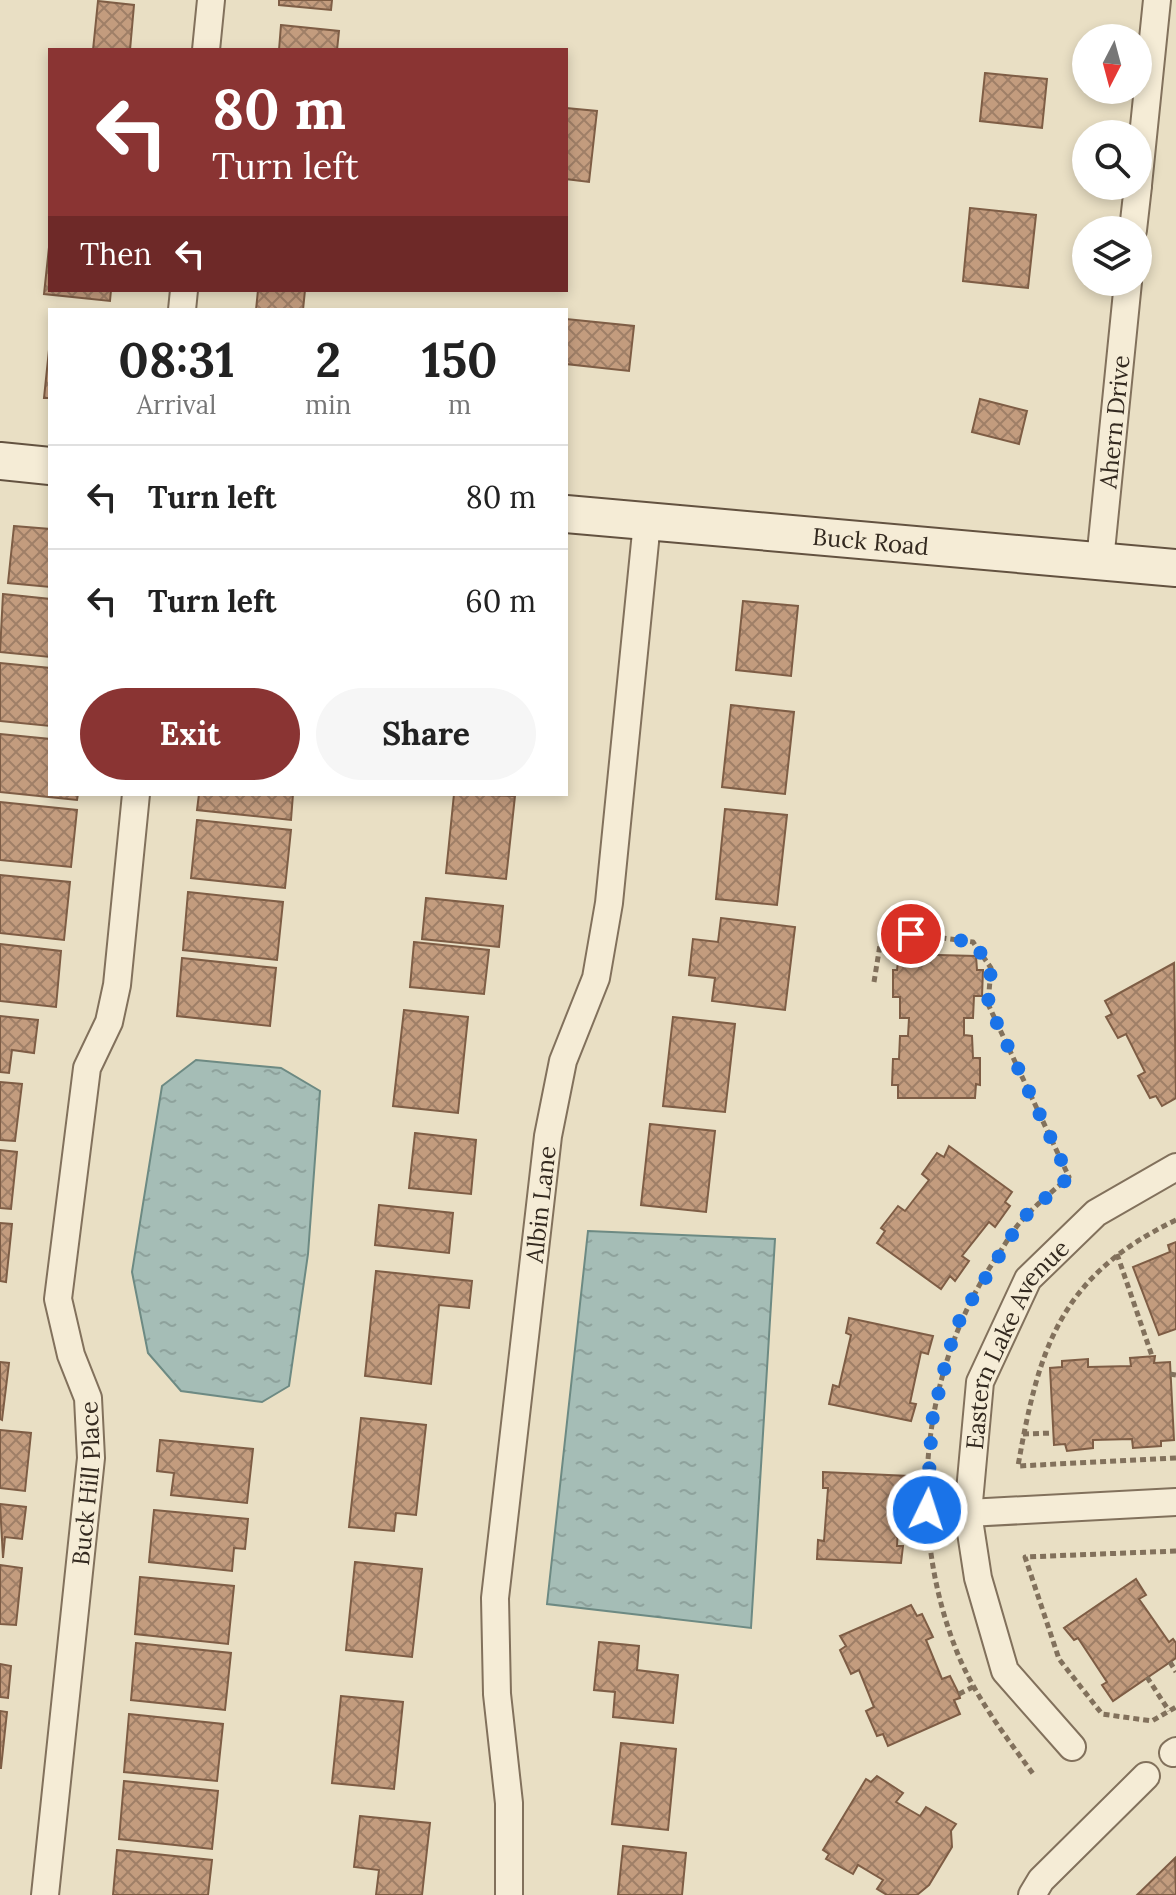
<!DOCTYPE html>
<style>
:root{--surface:#fff;--page:#f6f6f6;--text:#222;--muted:#767676;--line:#e0e0e0;--accent:#8a3433}
body{margin:0;font-family:Lora,serif;background:var(--page);color:var(--text);height:100vh;display:flex;flex-direction:column;font-size:30px;white-space:nowrap}
*{box-sizing:border-box;margin:0}
p{font-size:26px;color:var(--muted)}
.icon{flex:none;width:44px;height:44px;fill:none;stroke:currentColor;stroke-width:2;stroke-linecap:round;stroke-linejoin:round}
.map{position:relative;flex:1;overflow:hidden}
.drawer{position:absolute;left:48px;top:308px;width:520px;height:488px;display:flex;flex-direction:column;background:var(--surface);border-radius:0px;box-shadow:0 4px 12px #0003}
.drawer>*{flex:none}
.banner{position:absolute;left:48px;top:48px;width:520px;height:244px;border-radius:0px;box-shadow:0 4px 12px #0003;background:#8a3433;color:#fff;overflow:hidden}
.needle{width:52px;rotate:186deg}
.controls{position:absolute;left:1072px;top:24px;display:grid;gap:16px}
.controls a{display:grid;place-items:center;width:80px;height:80px;border-radius:50%;background:var(--surface);box-shadow:0 4px 12px #0003;font-size:40px}
.pin{position:absolute;display:grid;place-items:center;width:68px;height:68px;color:#fff;margin:-34px;border:4px solid #fff;border-radius:50%;box-shadow:0 2px 8px #0007}
.me{position:absolute;width:88px;margin:-44px;rotate:4deg;stroke-linejoin:round;filter:drop-shadow(0 0 6px #0008)}
.turn{display:flex;align-items:center;gap:28px;height:168px;padding:0 32px;font-size:36px}
.turn .icon{width:104px;height:104px;stroke-width:2.5}
.turn b{display:block;font-size:56px;line-height:68px}
.then{display:flex;align-items:center;height:76px;padding:0 32px;background:#0003;gap:16px;font-size:30px}
.eta{display:flex;justify-content:space-evenly;align-items:center;height:136px;text-align:center}
.eta b{font-size:48px;font-weight:700;line-height:56px}
.cta{display:flex;gap:16px;margin-top:auto;padding:16px 32px}
.cta a{flex:1;height:92px;border-radius:48px;background:var(--accent);color:#fff;font-size:32px;font-weight:700;line-height:92px;text-align:center}
.cta a+a{background:var(--page);color:var(--text)}
ul{padding:0;list-style:none}
li{display:flex;align-items:center;gap:24px;height:104px;padding:0 32px;border-top:2px solid var(--line)}
li div{flex:1}
li b{display:block;font-size:30px}
li em{font-style:normal}
.map>svg:first-child{display:block}
.water{fill:url(#water-ripples);stroke:#6d8a83;stroke-width:2}
.building{fill:url(#building-cross-hatch);stroke:#7e5d45;stroke-width:2}
.lines{fill:none;stroke-linecap:round;stroke-linejoin:round}
.street-casing{stroke:#82715c;stroke-width:30}
.secondary-casing{stroke:#635240;stroke-width:40}
.path{stroke:#82715c;stroke-width:5;stroke-dasharray:6 4;stroke-linecap:butt}
.street{stroke:#f5ecd6;stroke-width:26}
.secondary{stroke:#f5ecd6;stroke-width:36}
.route{stroke:#1a73e8;stroke-width:14;stroke-dasharray:0 25.2}
.labels{text-anchor:middle;dominant-baseline:central;stroke-width:7;stroke-linejoin:round;paint-order:stroke}
.street-label{font-size:24px;fill:#33291f;stroke:#f1e9d3}
</style>
<div class="map">
<svg width="1176" height="1895" viewBox="0 0 1176 1895">
<defs>
<pattern id="water-ripples" width="26" height="14" patternUnits="userSpaceOnUse" patternTransform="scale(2)"><rect width="26" height="14" fill="#a5bdb6"/><path d="M2 4q2-2 4 0t4 0M15 11q2-2 4 0t4 0" fill="none" stroke="#8ea29c"/></pattern>
<pattern id="building-cross-hatch" width="8" height="8" patternUnits="userSpaceOnUse" patternTransform="scale(2)"><rect width="8" height="8" fill="#c39c7e"/><path d="M0 0l8 8M0 8l8-8" fill="none" stroke="#9f7f67"/></pattern>
</defs>
<rect width="100%" height="100%" fill="#e9dfc4"/>
<g class="water">
<path d="M 196,1060 L 281,1068 L 320,1091 L 308,1254 L 289,1386 L 262,1402 L 181,1391 L 148,1353 L 132,1272 L 162,1086 Z"/>
<path d="M 588,1231 L 775,1239 L 751,1628 L 547,1604 Z"/>
</g>
<g class="building">
<path d="M 279,0 L 332,0 L 331,10 L 279,5 Z"/>
<path d="M 98,1 L 134,5 L 130,50 L 93,50 Z"/>
<path d="M 281,25 L 339,31 L 337,50 L 279,50 Z"/>
<path d="M 985,73 L 1047,79 L 1042,128 L 980,121 Z"/>
<path d="M 566,108 L 597,111 L 589,182 L 566,179 Z"/>
<path d="M 970,208 L 1036,215 L 1028,288 L 963,281 Z"/>
<path d="M 50,238 L 50,290 L 111,290 L 110,301 L 44,294 Z"/>
<path d="M 258,290 L 305,290 L 303,310 L 256,310 Z"/>
<path d="M 566,319 L 634,326 L 629,371 L 566,364 Z"/>
<path d="M 50,340 L 50,398 L 44,398 Z"/>
<path d="M 980,399 L 1027,411 L 1019,444 L 972,432 Z"/>
<path d="M 14,526 L 50,529 L 50,587 L 8,583 Z"/>
<path d="M 3,594 L 50,599 L 50,657 L 0,652 Z"/>
<path d="M 743,601 L 798,606 L 791,676 L 736,670 Z"/>
<path d="M 0,663 L 50,668 L 50,726 L 0,721 Z"/>
<path d="M 731,705 L 794,712 L 785,794 L 722,787 Z"/>
<path d="M 0,734 L 50,739 L 50,794 L 78,794 L 77,800 L 0,792 Z"/>
<path d="M 199,794 L 293,794 L 291,820 L 197,810 Z"/>
<path d="M 454,794 L 515,796 L 506,879 L 446,873 Z"/>
<path d="M 0,802 L 77,810 L 71,867 L 0,860 Z"/>
<path d="M 725,809 L 787,815 L 777,905 L 716,899 Z"/>
<path d="M 197,820 L 291,830 L 285,888 L 191,878 Z"/>
<path d="M 0,875 L 70,882 L 64,940 L 0,933 Z"/>
<path d="M 188,892 L 283,902 L 277,960 L 183,950 Z"/>
<path d="M 426,898 L 503,906 L 499,947 L 422,939 Z"/>
<path d="M 721,918 L 795,927 L 785,1010 L 712,1001 L 715,978 L 689,975 L 693,939 L 718,942 Z"/>
<path d="M 414,942 L 489,950 L 484,994 L 410,987 Z"/>
<path d="M 0,944 L 61,951 L 56,1007 L 0,1001 Z"/>
<path d="M 899,954 L 976,956 L 977,970 L 983,970 L 982,996 L 974,996 L 973,1018 L 964,1018 L 964,1035 L 972,1036 L 973,1058 L 980,1058 L 980,1085 L 976,1084 L 975,1098 L 898,1098 L 898,1085 L 892,1085 L 893,1059 L 899,1059 L 900,1036 L 908,1036 L 909,1018 L 900,1018 L 900,997 L 893,997 L 893,970 L 897,970 Z"/>
<path d="M 182,958 L 276,968 L 270,1026 L 177,1016 Z"/>
<path d="M 1174,963 L 1176,1098 L 1162,1106 L 1156,1096 L 1150,1098 L 1138,1076 L 1145,1072 L 1126,1034 L 1118,1038 L 1106,1017 L 1112,1014 L 1105,1001 Z"/>
<path d="M 404,1010 L 468,1017 L 458,1113 L 393,1106 Z"/>
<path d="M 0,1016 L 38,1020 L 34,1053 L 12,1050 L 9,1073 L 0,1072 Z"/>
<path d="M 673,1017 L 735,1024 L 725,1112 L 663,1106 Z"/>
<path d="M 0,1082 L 22,1084 L 15,1141 L 0,1140 Z"/>
<path d="M 650,1124 L 715,1131 L 706,1212 L 641,1205 Z"/>
<path d="M 415,1133 L 476,1140 L 471,1194 L 409,1188 Z"/>
<path d="M 949,1146 L 1012,1192 L 1005,1202 L 1010,1206 L 995,1227 L 989,1222 L 962,1256 L 969,1261 L 955,1281 L 950,1276 L 941,1289 L 877,1243 L 885,1231 L 881,1228 L 898,1206 L 905,1211 L 929,1180 L 922,1174 L 937,1153 L 944,1157 Z"/>
<path d="M 0,1150 L 17,1152 L 11,1209 L 0,1208 Z"/>
<path d="M 379,1205 L 453,1213 L 449,1253 L 375,1245 Z"/>
<path d="M 0,1223 L 12,1224 L 6,1282 L 0,1281 Z"/>
<path d="M 1176,1242 L 1176,1329 L 1159,1335 L 1133,1267 L 1170,1252 L 1168,1245 Z"/>
<path d="M 376,1271 L 472,1281 L 469,1308 L 439,1305 L 431,1384 L 365,1376 Z"/>
<path d="M 849,1318 L 933,1336 L 928,1354 L 921,1352 L 910,1403 L 916,1404 L 911,1421 L 829,1404 L 833,1385 L 839,1387 L 851,1335 L 846,1333 Z"/>
<path d="M 1155,1356 L 1154,1363 L 1170,1362 L 1174,1440 L 1161,1441 L 1161,1446 L 1133,1448 L 1132,1439 L 1093,1440 L 1093,1448 L 1067,1451 L 1065,1444 L 1054,1445 L 1050,1368 L 1062,1367 L 1062,1361 L 1088,1359 L 1088,1367 L 1131,1366 L 1130,1358 Z"/>
<path d="M 0,1362 L 9,1363 L 2,1420 L 0,1419 Z"/>
<path d="M 361,1418 L 426,1425 L 416,1515 L 396,1513 L 394,1531 L 349,1527 Z"/>
<path d="M 0,1430 L 31,1433 L 25,1491 L 0,1488 Z"/>
<path d="M 160,1440 L 253,1449 L 247,1503 L 171,1495 L 174,1473 L 157,1471 Z"/>
<path d="M 823,1472 L 909,1476 L 907,1494 L 900,1494 L 897,1546 L 903,1546 L 901,1563 L 817,1559 L 818,1540 L 824,1541 L 828,1488 L 823,1488 Z"/>
<path d="M 0,1504 L 26,1507 L 22,1539 L 5,1537 L 3,1558 Z"/>
<path d="M 154,1510 L 248,1519 L 245,1549 L 234,1548 L 232,1571 L 149,1562 Z"/>
<path d="M 355,1562 L 422,1569 L 412,1657 L 346,1650 Z"/>
<path d="M 0,1565 L 22,1568 L 16,1625 L 0,1624 Z"/>
<path d="M 140,1577 L 234,1586 L 228,1644 L 135,1634 Z"/>
<path d="M 1136,1579 L 1146,1595 L 1139,1599 L 1169,1642 L 1173,1639 L 1176,1643 L 1176,1658 L 1113,1701 L 1102,1685 L 1107,1682 L 1078,1638 L 1074,1640 L 1064,1628 Z"/>
<path d="M 911,1605 L 917,1616 L 922,1614 L 933,1637 L 926,1640 L 942,1679 L 950,1676 L 959,1694 L 960,1698 L 954,1700 L 960,1714 L 888,1746 L 883,1734 L 877,1736 L 866,1711 L 874,1707 L 859,1670 L 851,1674 L 840,1650 L 846,1646 L 840,1636 Z"/>
<path d="M 599,1642 L 639,1646 L 637,1670 L 678,1675 L 673,1723 L 613,1717 L 615,1692 L 594,1690 Z"/>
<path d="M 136,1643 L 231,1653 L 225,1710 L 131,1700 Z"/>
<path d="M 0,1664 L 11,1666 L 8,1698 L 0,1697 Z"/>
<path d="M 341,1696 L 403,1702 L 394,1789 L 332,1783 Z"/>
<path d="M 0,1711 L 7,1712 L 1,1768 L 0,1768 Z"/>
<path d="M 129,1714 L 223,1724 L 217,1781 L 124,1772 Z"/>
<path d="M 621,1743 L 676,1749 L 668,1830 L 612,1824 Z"/>
<path d="M 877,1776 L 903,1793 L 896,1802 L 920,1816 L 926,1807 L 956,1824 L 951,1831 L 952,1847 L 929,1885 L 917,1895 L 887,1895 L 877,1889 L 883,1880 L 858,1865 L 853,1874 L 826,1859 L 829,1854 L 823,1850 L 866,1779 L 871,1782 Z"/>
<path d="M 124,1781 L 218,1791 L 212,1849 L 119,1839 Z"/>
<path d="M 360,1816 L 430,1823 L 422,1895 L 376,1895 L 379,1870 L 354,1867 Z"/>
<path d="M 623,1846 L 686,1853 L 682,1895 L 618,1895 Z"/>
<path d="M 117,1850 L 212,1860 L 208,1895 L 113,1895 Z"/>
<path d="M 1175,1858 L 1176,1895 L 1137,1895 Z"/>
</g>
<g class="lines">
<defs>
<g id="street">
<path d="M 206,50 L 211,0"/>
<path d="M 1138,185 L 1157,0"/>
<path d="M 1133,230 L 1138,186"/>
<path d="M 182,310 L 184,290"/>
<path id="s1" d="M 1100,561 L 1128,282"/>
<path d="M 968,1513 L 1176,1502"/>
<path id="s2" d="M 1072,1747 L 1005,1671 L 978,1578 L 968,1513 L 980,1382 L 1028,1279 L 1096,1213 L 1176,1167"/>
<path d="M 1173,1753 L 1176,1751"/>
<path id="s3" d="M 45,1895 L 91,1458 L 88,1398 L 71,1355 L 58,1299 L 87,1068 L 109,1022 L 117,985 L 136,794"/>
<path id="s4" d="M 509,1895 L 509,1803 L 497,1694 L 495,1598 L 548,1136 L 563,1061 L 596,978 L 609,903 L 647,522"/>
<path d="M 1032,1895 L 1041,1880 L 1146,1776"/>
</g>
<g id="secondary">
<path d="M 0,461 L 50,466"/>
<path id="s5" d="M 566,514 L 1176,568"/>
</g>
</defs>
<use href="#street" class="street-casing"/>
<use href="#secondary" class="secondary-casing"/>
<g class="path">
<path d="M 874,982 L 880,945 L 911,934 L 973,942 L 991,968 L 988,1004 L 1069,1177 C 1054,1190 1038,1203 1024,1218 C 1013,1229 1005,1245 996,1258 C 920,1371 906,1525 957,1652 C 975,1697 1006,1737 1034,1775"/>
<path d="M 1176,1220 C 1060,1276 1039,1347 1018,1466 L 1176,1458"/>
<path d="M 1117,1254 L 1152,1356"/>
<path d="M 1170,1374 L 1176,1375"/>
<path d="M 1023,1434 L 1053,1433"/>
<path d="M 1176,1551 L 1025,1557 L 1059,1659 L 1102,1714 L 1152,1721 L 1176,1707"/>
<path d="M 1170,1662 L 1176,1672"/>
<path d="M 1147,1677 L 1169,1711"/>
<path d="M 959,1694 L 975,1686"/>
</g>
<use href="#street" class="street"/>
<use href="#secondary" class="secondary"/>
</g>
<g class="lines">
<path class="route" d="M 911,934 L 973,942 L 991,968 L 988,1004 L 1069,1177 L 1022,1219 L 960,1319 L 948,1353 L 932,1421 L 927,1510"/>
</g>
<g class="labels">
<g class="street-label">
<text stroke="none"><textPath href="#s1" startOffset="140">Ahern Drive</textPath></text>
<text stroke="none"><textPath href="#s5" startOffset="306">Buck Road</textPath></text>
<text stroke="none"><textPath href="#s4" startOffset="694">Albin Lane</textPath></text>
<text stroke="none"><textPath href="#s2" startOffset="444">Eastern Lake Avenue</textPath></text>
<text stroke="none"><textPath href="#s3" startOffset="414">Buck Hill Place</textPath></text>
</g>
</g>
</svg>
<div class="controls">
<a><svg class="needle" viewBox="-14 -14 28 28"><path d="M0-13l5 13h-10z" fill="#e53935"/><path d="M0 13l5-13h-10z" fill="#767676"/></svg></a>
<a><svg class="icon" aria-label="search" viewBox="0 0 24 24"><circle cx="10" cy="10" r="6"/><path d="M15 15l6 6"/></svg></a>
<a><svg class="icon" aria-label="layers" viewBox="0 0 24 24"><path d="M12 4l9 5-9 5-9-5zM3 14l9 5 9-5"/></svg></a>
</div>
<div class="pin" style="left:911px;top:934px;background:#d93025"><svg class="icon" aria-label="arrive" viewBox="0 0 24 24"><path d="M6 21V4h12l-3 4 3 4H6"/></svg></div>
<svg class="me" style="left:927px;top:1510px" viewBox="-20 -20 40 40"><circle r="17" fill="#1a73e8" stroke="#fff" stroke-width="3"/><path d="M0-11L8 9 0 5-8 9z" fill="#fff"/></svg>
<div class="banner">
<div class="turn"><svg class="icon" aria-label="left" viewBox="0 0 24 24"><path d="M17 20v-9H6M10 6l-5 5 5 5"/></svg><div><b>80 m</b>Turn left</div></div>
<div class="then">Then<svg class="icon" aria-label="left" viewBox="0 0 24 24"><path d="M17 20v-9H6M10 6l-5 5 5 5"/></svg></div>
</div>
<section class="drawer">
<div class="eta">
<div><b>08:31</b><p>Arrival</p></div>
<div><b>2</b><p>min</p></div>
<div><b>150</b><p>m</p></div>
</div>
<ul>
<li><svg class="icon" aria-label="left" viewBox="0 0 24 24"><path d="M17 20v-9H6M10 6l-5 5 5 5"/></svg><div><b>Turn left</b></div><em>80 m</em></li>
<li><svg class="icon" aria-label="left" viewBox="0 0 24 24"><path d="M17 20v-9H6M10 6l-5 5 5 5"/></svg><div><b>Turn left</b></div><em>60 m</em></li>
</ul>
<div class="cta"><a>Exit</a><a>Share</a></div>
</section>
</div>
